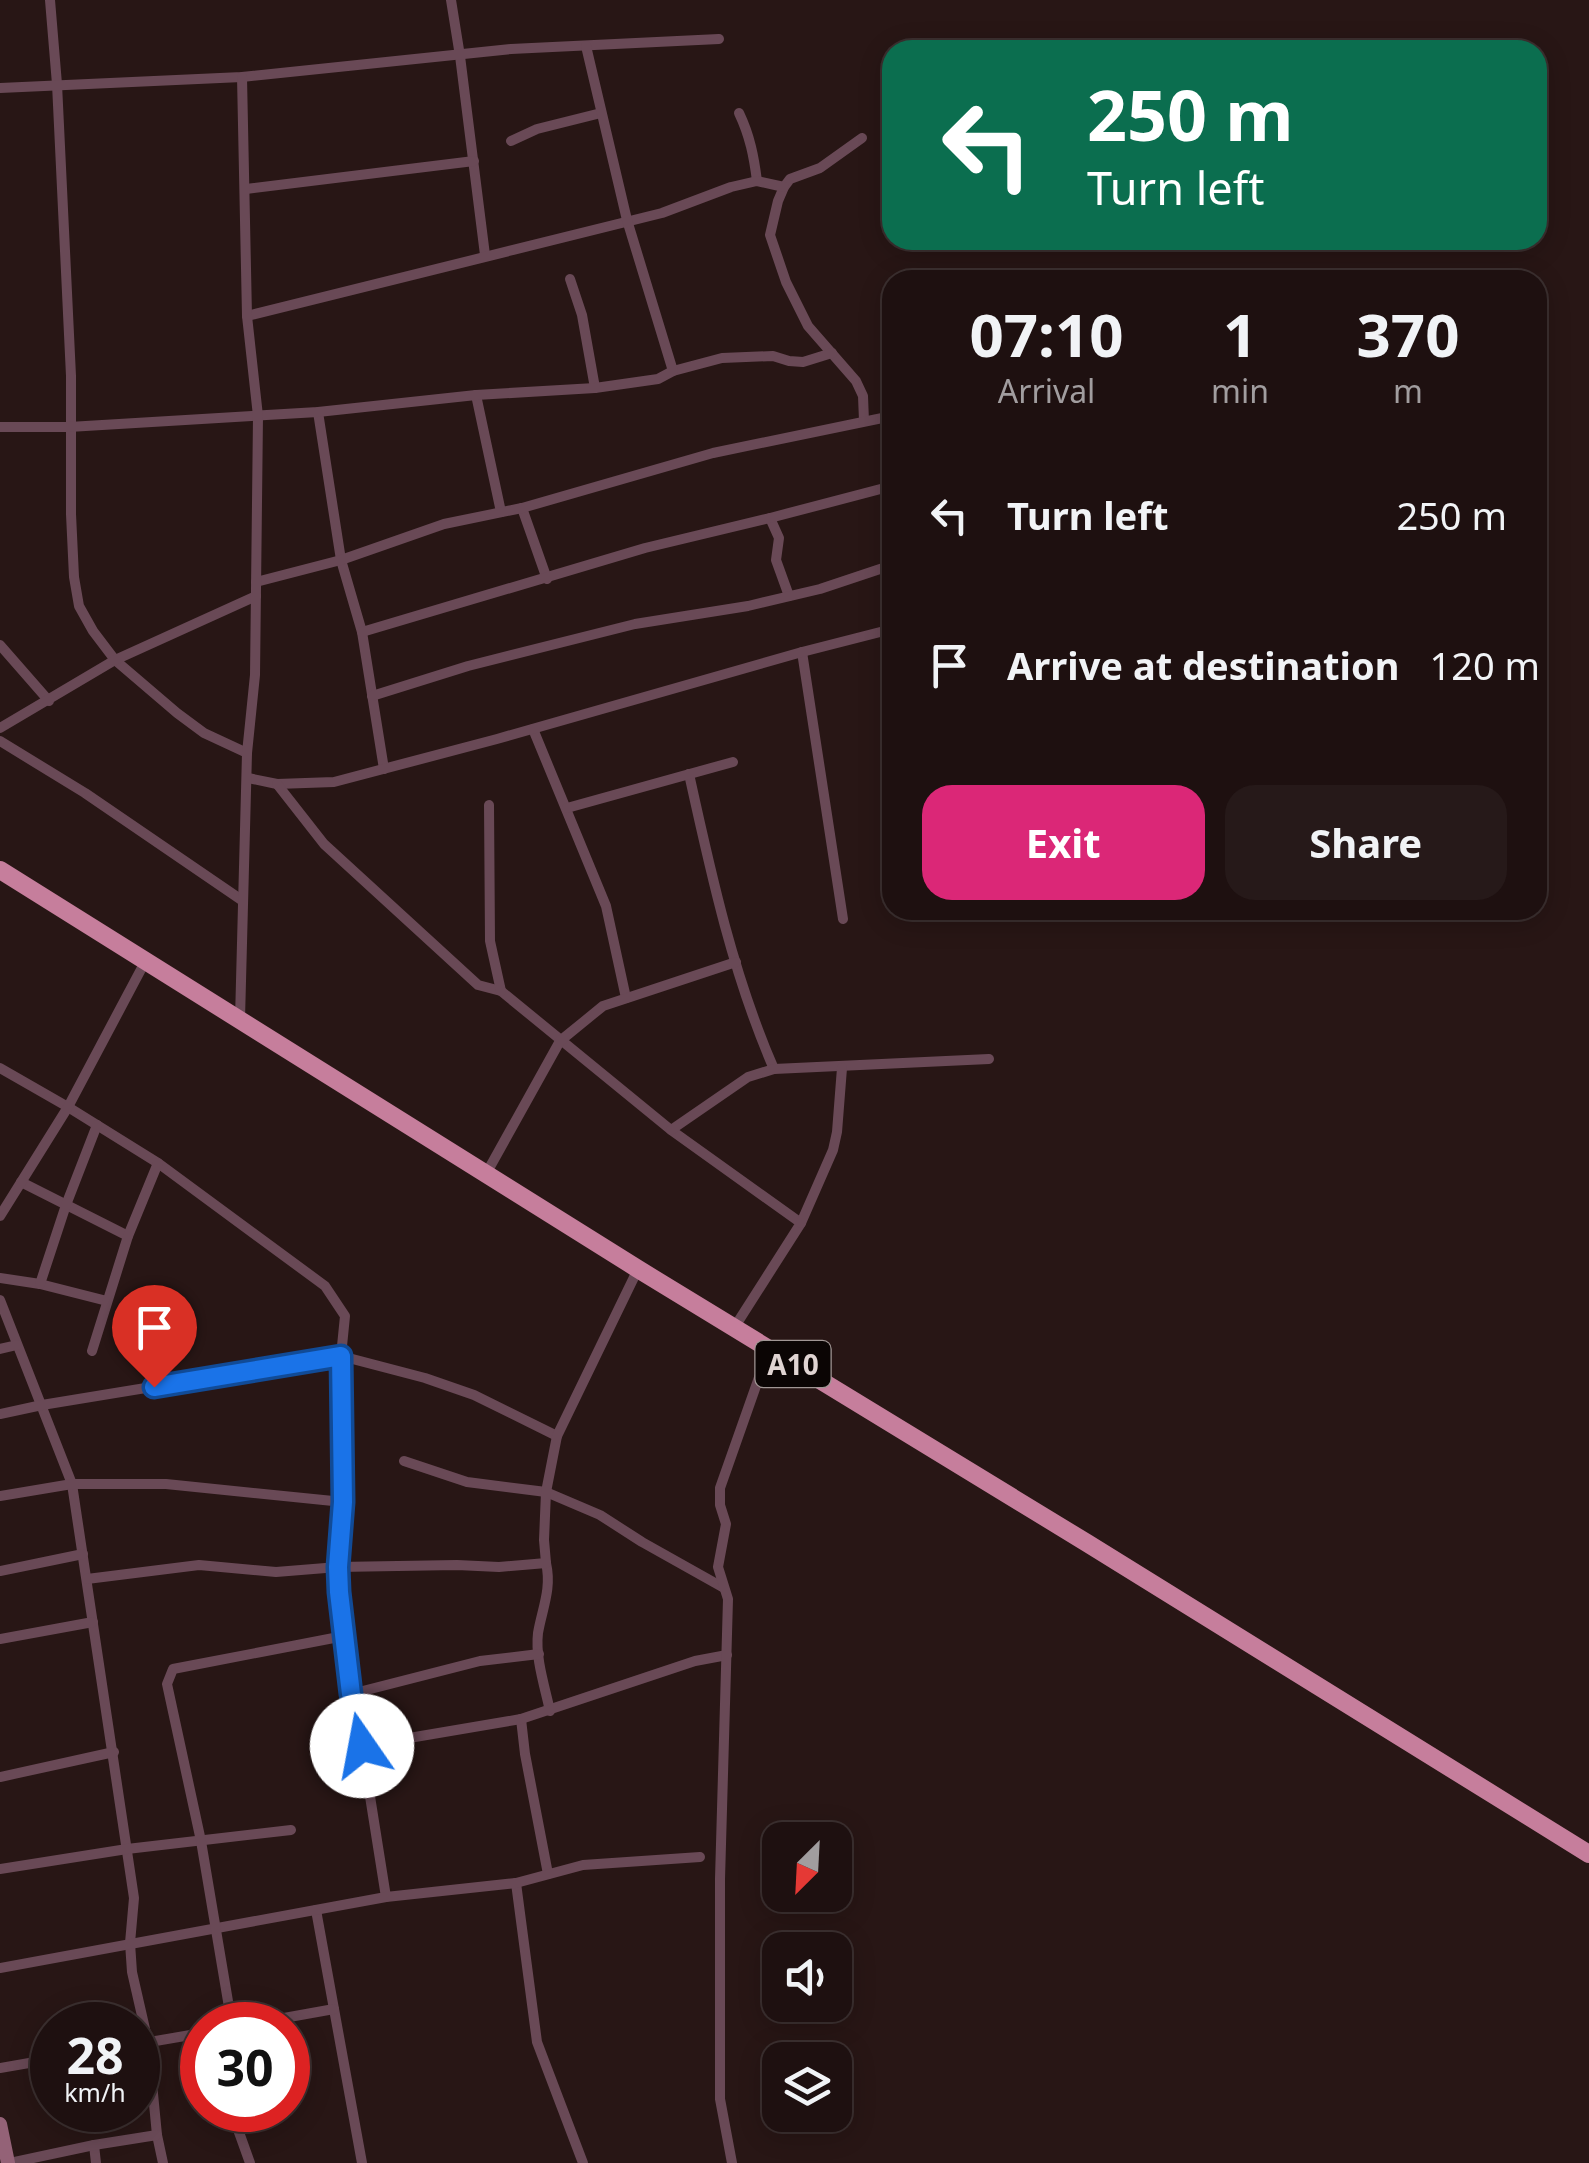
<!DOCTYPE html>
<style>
:root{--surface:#1e1010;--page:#261919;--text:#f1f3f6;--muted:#a19d9f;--line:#3c3030;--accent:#db2777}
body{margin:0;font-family:"Noto Sans",sans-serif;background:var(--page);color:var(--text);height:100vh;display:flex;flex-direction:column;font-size:38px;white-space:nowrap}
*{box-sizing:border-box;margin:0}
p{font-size:32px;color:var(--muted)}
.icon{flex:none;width:55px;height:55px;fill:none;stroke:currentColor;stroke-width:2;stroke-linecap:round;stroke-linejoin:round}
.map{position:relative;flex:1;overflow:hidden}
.sheet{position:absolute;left:882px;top:270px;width:665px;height:650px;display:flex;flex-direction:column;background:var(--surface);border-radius:30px;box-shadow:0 5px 25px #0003,0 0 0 2px var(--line)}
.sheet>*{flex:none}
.top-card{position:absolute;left:882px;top:40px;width:665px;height:210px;border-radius:30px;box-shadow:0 5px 25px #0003,0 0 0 2px var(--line);background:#0b6e4f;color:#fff;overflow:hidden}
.needle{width:65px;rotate:204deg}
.buttons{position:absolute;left:762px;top:1822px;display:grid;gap:20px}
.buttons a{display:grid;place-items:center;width:90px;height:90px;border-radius:20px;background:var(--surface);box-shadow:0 5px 25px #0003,0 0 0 2px var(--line);font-size:50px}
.speed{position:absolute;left:30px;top:2002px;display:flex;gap:20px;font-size:50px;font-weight:700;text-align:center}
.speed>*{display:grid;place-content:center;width:130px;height:130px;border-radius:50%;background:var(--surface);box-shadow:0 5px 25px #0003,0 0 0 2px var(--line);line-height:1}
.speed small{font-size:25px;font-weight:400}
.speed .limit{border:15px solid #d22;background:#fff;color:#111}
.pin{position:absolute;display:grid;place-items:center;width:85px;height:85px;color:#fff;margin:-102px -42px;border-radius:50% 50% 50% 0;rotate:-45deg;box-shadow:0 0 10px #0007}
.pin .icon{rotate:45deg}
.me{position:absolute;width:110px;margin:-55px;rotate:348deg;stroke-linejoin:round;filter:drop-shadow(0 0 8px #0008)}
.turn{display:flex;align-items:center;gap:35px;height:210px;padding:0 40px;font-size:45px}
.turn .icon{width:130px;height:130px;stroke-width:2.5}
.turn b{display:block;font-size:70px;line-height:85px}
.eta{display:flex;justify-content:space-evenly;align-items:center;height:170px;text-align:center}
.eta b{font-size:60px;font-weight:700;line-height:70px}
.button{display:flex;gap:20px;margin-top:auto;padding:20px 40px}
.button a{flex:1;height:115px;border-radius:30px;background:var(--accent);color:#fff;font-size:40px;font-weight:700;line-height:115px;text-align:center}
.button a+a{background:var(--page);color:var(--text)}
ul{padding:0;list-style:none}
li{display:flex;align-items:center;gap:30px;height:150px;padding:0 40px}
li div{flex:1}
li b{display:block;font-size:38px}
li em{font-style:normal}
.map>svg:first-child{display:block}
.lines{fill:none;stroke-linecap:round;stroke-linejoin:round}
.minor{stroke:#694956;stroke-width:10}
.secondary{stroke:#946277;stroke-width:14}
.trunk{stroke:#c67e9c;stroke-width:18}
.route-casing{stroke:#114b97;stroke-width:25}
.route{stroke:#1a73e8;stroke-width:18}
.labels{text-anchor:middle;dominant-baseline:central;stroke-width:10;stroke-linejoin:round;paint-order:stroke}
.shield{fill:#0b0504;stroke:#a09694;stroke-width:2.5}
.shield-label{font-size:28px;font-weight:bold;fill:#e0d4d2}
</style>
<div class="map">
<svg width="1589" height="2163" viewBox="0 0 1589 2163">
<rect width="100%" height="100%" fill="#281615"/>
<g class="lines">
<g class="minor">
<path d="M 50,0 L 57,84 L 71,376 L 71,514 L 74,577 L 79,606 L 93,631 L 115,660 L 177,713 L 204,733 L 247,753"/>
<path d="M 451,0 L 460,56 L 485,255"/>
<path d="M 0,88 L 242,77 L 511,49 L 719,39"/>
<path d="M 739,113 C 750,136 754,157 757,181"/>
<path d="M 862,138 L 820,168 L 790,179 L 784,187 L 778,201 L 770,235 L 786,282 L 808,326 L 856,381 L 863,396 L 864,421"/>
<path d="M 511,141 L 537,129 L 601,113"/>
<path d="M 246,189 L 474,161"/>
<path d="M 570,279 L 582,315 L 595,388"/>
<path d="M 247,316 L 662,213 L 731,187 L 757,181 L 784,187"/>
<path d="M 673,371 L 722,358 L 773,356 L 789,361 L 803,362 L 832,353"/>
<path d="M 476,395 L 501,512"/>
<path d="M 318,412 L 341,560 L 362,632 L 384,769"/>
<path d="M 0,427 L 69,427 L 318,412 L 476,395 L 595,388 L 658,379 L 673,371 L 627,220 L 586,46"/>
<path d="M 522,508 L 547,579"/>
<path d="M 770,518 L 779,538 L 776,560 L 789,596"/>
<path d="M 256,582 L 341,560 L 444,524 L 522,508 L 713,453 L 892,416"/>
<path d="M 362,632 L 645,548 L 770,518 L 892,486"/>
<path d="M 0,645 L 49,701"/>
<path d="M 802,652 L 843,919"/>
<path d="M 372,696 L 468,666 L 635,624 L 748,606 L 820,589 L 892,565"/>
<path d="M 0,728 L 115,660 L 256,596"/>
<path d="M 533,729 L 606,906 L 626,998"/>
<path d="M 0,741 L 85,793 L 243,901"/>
<path d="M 689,774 C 711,874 733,975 774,1069"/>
<path d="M 248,778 L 277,784 L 334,782 L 497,739 L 802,652 L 892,629"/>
<path d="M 277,784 L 324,844 L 478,985 L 501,991 L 671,1130 L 801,1223 L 734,1328"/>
<path d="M 489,805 L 490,941 L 501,991"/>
<path d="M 567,808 L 733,762"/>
<path d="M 240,1019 L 247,753 L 255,675 L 258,416 L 247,316 L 242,77"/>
<path d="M 0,1068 L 68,1107 L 158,1163 L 325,1286 L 345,1316 L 341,1356 L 343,1502 L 338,1567 L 339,1591 L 351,1694 L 362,1746 L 386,1897"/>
<path d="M 671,1130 L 748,1077 L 774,1069 L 989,1059"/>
<path d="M 486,1174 L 560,1041 L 603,1006 L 736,962"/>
<path d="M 21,1182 L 128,1236"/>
<path d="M 0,1216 L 68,1107 L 146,960"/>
<path d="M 801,1223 L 833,1150 L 837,1132 L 842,1068"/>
<path d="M 0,1278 L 40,1284 L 107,1301"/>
<path d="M 40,1284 L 66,1205 L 97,1125"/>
<path d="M 0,1300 L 72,1484 L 134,1898 L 130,1943 L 132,1972 L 148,2042 L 157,2135 L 163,2163"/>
<path d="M 0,1349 L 17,1345"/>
<path d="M 92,1351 L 128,1236 L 158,1163"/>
<path d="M 0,1414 L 42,1405 L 341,1356 L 425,1378 L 474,1395 L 557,1436"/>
<path d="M 404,1461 L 467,1482 L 546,1492 L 600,1515 L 642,1542 L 724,1588"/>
<path d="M 0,1496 L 72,1484 L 166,1484 L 343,1502"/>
<path d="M 546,1563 C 552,1589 542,1609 538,1633 C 535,1658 545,1687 550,1711"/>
<path d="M 0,1571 L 83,1554"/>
<path d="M 87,1579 L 199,1565 L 276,1572 L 338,1567 L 457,1565 L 499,1567 L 546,1563 L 544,1540 L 546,1492 L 557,1436 L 638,1269"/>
<path d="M 0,1639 L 93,1622"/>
<path d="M 351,1694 L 480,1661 L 539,1654"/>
<path d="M 521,1719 L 525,1754 L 548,1874"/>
<path d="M 362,1746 L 521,1719 L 695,1661 L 727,1655"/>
<path d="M 0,1777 L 114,1752"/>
<path d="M 0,1869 L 127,1849 L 291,1830"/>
<path d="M 516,1883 L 537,2042 L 583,2163"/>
<path d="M 316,1910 L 362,2163"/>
<path d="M 0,1968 L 386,1897 L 516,1883 L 583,1865 L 700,1857"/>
<path d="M 232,2025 L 201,1841 L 167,1684 L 173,1669 L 344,1636"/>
<path d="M 245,2025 L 334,2009"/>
<path d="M 138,2044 L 202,2033"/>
<path d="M 0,2068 L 52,2059"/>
<path d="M 231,2110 L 250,2163"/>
<path d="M 94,2145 L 96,2163"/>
<path d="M 10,2163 L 94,2145 L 157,2135"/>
<path d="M 732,2163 L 720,2099 L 720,1879 L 728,1599 L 718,1567 L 726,1524 L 720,1505 L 720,1488 L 769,1349"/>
</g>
<path class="secondary" d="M 0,2124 L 8,2163"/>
<path class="trunk" d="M 0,870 L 638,1269 L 1087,1543 L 1589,1854"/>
</g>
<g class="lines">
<defs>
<path id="route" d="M 154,1387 L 341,1356 L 343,1502 L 338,1567 L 339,1592 L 351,1694 L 362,1746"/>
</defs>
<use href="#route" class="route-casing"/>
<use href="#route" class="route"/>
</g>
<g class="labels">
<rect class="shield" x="755.5" y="1341" width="75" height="46" rx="8"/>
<g class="shield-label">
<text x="793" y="1364">A10</text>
</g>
</g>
</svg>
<div class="buttons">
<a><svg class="needle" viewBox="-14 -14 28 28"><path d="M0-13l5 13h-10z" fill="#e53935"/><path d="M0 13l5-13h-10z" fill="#a19d9f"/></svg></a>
<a><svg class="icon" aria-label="sound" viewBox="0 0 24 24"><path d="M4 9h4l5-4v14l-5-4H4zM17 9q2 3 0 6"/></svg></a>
<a><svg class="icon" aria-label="layers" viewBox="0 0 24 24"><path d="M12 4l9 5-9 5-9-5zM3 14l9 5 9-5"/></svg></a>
</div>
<div class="speed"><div>28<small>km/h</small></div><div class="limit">30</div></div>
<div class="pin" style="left:154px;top:1387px;background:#d93025"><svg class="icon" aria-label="arrive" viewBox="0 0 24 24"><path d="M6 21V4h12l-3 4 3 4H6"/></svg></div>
<svg class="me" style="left:362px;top:1746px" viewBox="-20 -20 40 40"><circle r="19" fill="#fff"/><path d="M0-13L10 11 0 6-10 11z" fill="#1a73e8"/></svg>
<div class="top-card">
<div class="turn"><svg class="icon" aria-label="left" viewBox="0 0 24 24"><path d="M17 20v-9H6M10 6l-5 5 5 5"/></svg><div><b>250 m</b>Turn left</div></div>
</div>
<section class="sheet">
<div class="eta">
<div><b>07:10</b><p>Arrival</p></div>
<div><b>1</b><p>min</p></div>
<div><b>370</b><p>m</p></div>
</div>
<ul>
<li><svg class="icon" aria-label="left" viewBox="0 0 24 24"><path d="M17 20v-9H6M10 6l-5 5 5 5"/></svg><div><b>Turn left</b></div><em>250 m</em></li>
<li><svg class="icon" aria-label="arrive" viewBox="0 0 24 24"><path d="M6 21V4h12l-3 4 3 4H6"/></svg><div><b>Arrive at destination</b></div><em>120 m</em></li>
</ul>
<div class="button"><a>Exit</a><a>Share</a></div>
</section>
</div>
